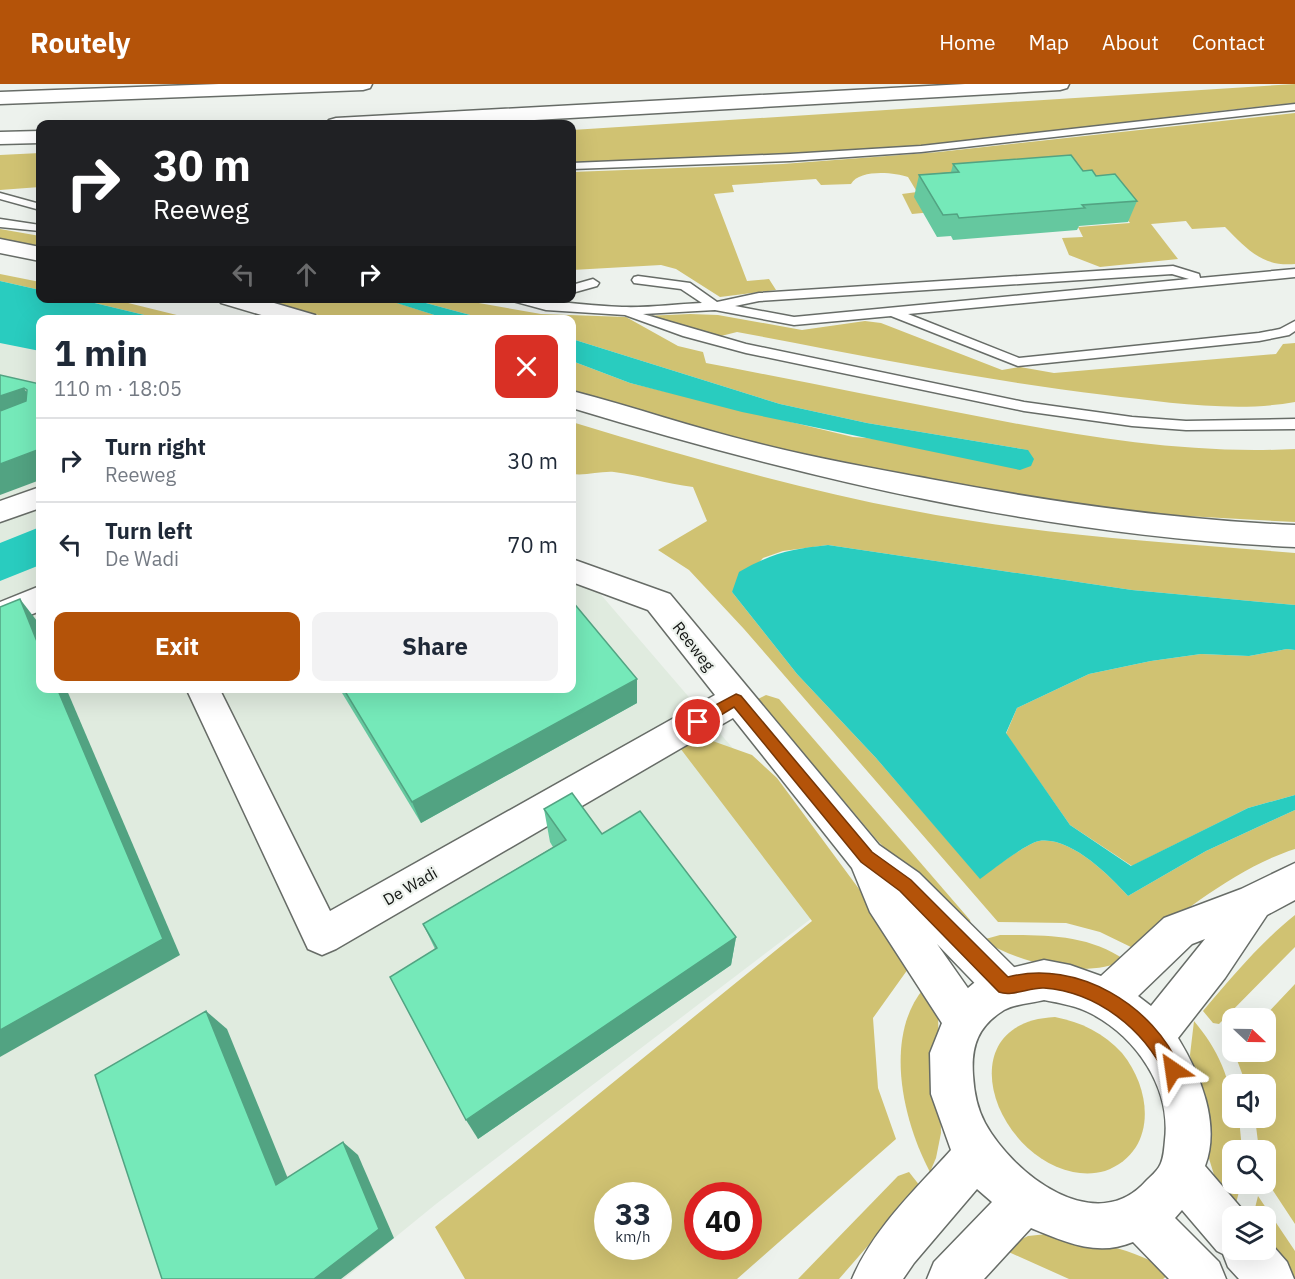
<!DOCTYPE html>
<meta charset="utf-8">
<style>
:root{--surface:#fff;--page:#f2f2f3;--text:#1f2937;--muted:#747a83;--line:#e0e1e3;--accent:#b45309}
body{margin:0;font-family:"IBM Plex Sans",sans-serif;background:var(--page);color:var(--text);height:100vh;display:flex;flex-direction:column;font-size:22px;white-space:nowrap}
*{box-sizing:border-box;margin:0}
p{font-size:20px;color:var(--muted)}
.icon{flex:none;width:33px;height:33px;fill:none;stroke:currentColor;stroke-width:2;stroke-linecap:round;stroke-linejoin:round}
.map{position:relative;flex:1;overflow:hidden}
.side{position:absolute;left:36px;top:231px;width:540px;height:378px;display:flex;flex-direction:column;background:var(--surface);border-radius:12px;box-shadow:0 6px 24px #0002}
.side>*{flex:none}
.banner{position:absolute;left:36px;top:36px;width:540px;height:183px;border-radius:12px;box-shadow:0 6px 24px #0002;background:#202124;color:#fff;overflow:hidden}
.needle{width:39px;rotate:112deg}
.tools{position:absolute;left:1222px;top:924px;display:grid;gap:12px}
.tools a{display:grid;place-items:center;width:54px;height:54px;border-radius:12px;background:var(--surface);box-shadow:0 6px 24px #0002;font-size:30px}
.speed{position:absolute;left:594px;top:1098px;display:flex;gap:12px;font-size:30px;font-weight:700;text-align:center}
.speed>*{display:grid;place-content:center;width:78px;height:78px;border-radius:50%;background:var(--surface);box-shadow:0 6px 24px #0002;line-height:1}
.speed small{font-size:15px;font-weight:400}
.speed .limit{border:9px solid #d22;background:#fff;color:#111}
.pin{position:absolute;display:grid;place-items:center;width:51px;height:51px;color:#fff;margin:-26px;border:3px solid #fff;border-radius:50%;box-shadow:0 2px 6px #0007}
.me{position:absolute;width:66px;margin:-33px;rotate:328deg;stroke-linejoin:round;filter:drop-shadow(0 0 4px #0008)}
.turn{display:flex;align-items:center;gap:21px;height:126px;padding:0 18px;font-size:27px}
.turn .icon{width:78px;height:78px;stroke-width:2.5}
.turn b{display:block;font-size:42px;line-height:51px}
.lanes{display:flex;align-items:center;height:57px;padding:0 18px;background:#0003;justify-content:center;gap:30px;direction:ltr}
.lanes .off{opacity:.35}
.round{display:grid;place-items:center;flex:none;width:63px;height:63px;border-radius:12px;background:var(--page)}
.head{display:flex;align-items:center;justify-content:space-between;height:102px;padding:0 18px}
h1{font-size:36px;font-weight:800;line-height:45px}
.button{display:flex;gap:12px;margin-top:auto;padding:12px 18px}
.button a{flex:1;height:69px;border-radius:12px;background:var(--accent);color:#fff;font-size:24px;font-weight:800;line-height:69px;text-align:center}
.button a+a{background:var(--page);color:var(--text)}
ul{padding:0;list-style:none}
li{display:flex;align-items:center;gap:18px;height:84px;padding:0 18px;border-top:2px solid var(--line)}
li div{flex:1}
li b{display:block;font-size:22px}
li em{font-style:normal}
header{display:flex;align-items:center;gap:36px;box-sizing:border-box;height:84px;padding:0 30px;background:var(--accent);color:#fff}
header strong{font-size:28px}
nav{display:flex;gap:33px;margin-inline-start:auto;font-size:21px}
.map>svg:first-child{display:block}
.built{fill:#e0ebdf}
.green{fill:#d0c272;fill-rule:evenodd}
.water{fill:#29ccbf}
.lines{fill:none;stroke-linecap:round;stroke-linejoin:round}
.service-casing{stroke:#676c67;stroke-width:3}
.minor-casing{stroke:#676c67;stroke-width:3}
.tertiary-casing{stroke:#676c67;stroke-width:3}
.motorway-casing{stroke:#676c67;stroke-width:3}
.service{fill:#fff;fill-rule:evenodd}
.minor{fill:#fff;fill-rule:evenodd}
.tertiary{fill:#fff;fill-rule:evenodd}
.motorway{fill:#fff;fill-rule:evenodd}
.wall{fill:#65c89f}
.shaded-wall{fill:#52a382}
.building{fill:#75e9b9;stroke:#52a382;stroke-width:1.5}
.route{fill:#b45309;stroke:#753606;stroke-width:1.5}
.labels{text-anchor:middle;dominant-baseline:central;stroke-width:4.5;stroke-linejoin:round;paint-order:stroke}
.street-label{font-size:16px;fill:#111311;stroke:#edf2ed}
</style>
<header>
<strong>Routely</strong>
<nav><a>Home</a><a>Map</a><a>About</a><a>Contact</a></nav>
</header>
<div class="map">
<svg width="1295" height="1195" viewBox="0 0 1295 1195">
<rect width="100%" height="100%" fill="#edf2ed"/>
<path class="built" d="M 0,218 L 40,236 L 40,604 L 572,604 L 572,477 L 761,697 L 816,831 L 436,1120 L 344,1195 L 0,1195 Z"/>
<g class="green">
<path d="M 1295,0 L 1295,19 C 1165,31 1037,53 907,63 C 795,71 683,75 572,79 L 572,46 Z"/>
<path d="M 1295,29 L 1295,180 C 1262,183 1247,165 1225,143 L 1192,145 L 1186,137 L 1151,140 L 1178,175 L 1100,183 L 1069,171 L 1062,154 L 1083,153 L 1078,143 L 1130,139 L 1108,111 L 912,130 L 902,110 L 917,108 L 908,93 C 894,88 859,85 851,100 L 821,101 L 816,95 L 732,101 L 734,108 L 714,110 L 747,197 L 769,195 L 776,206 L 720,213 L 676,185 L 661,181 L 572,186 L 572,88 L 783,80 L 939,68 Z"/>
<path d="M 40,69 L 40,103 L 0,106 L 0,71 Z"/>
<path d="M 0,145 L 40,152 L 40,164 L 0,156 Z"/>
<path d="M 0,190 L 40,198 L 40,206 L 0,197 Z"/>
<path d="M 78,215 L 112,215 L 193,235 L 161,235 Z"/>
<path d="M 259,215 L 385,215 L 447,235 L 333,235 Z"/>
<path d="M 411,215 L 456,215 L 541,230 L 626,233 L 678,262 L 703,268 L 706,279 C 790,295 873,312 956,328 C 1067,350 1181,371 1295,365 L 1295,438 L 1167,431 L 1028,415 L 803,372 L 572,309 L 572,277 L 630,299 L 853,353 L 1028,366 L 867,339 L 780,320 L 572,255 L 572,236 L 485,235 Z"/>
<path d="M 690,230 L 718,231 L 802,246 L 865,237 L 881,239 L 1002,286 L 1020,283 L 1054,289 L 1276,270 L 1283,260 L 1295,259 L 1295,318 C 1236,329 1164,318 1105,311 C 981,296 859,271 737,248 L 713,254 L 645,232 Z"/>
<path d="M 572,338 C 704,378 836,416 973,437 C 1080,454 1188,460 1295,469 L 1295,521 L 1132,506 L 828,461 L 783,467 L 763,474 L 732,508 L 797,590 L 876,674 L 980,794 C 992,786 1027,759 1039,757 C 1070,752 1109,791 1128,812 L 1206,767 L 1295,726 L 1295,765 C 1238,783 1181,829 1135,865 L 1100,848 L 1066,839 L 998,838 L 744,545 L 689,486 L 658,466 L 707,437 L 693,403 C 666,400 641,391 614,388 C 600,387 586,392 572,390 Z"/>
<path d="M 1287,565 L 1295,566 L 1295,711 L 1248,724 L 1132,782 L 1070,741 L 1006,650 L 1017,624 L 1089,590 L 1151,577 L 1201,570 L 1249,572 Z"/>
<path d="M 766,611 L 779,615 L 970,836 L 971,841 L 958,841 L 876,755 L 758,615 Z"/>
<path d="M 707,655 L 752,671 L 777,694 L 913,878 L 873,934 L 878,1004 L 896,1055 L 737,1195 L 465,1195 L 435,1143 L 812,837 L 680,664 ZM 608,1112 L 658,1112 L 658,1162 L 608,1162 ZM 698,1112 L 748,1112 L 748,1162 L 698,1162 Z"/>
<path d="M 1295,831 L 1295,863 L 1219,940 L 1213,939 L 1203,927 C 1232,893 1260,859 1295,831 Z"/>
<path d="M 1000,851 C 1043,851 1088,850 1125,876 C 1085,896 1019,879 982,856 Z"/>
<path d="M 1295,900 L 1295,1140 L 1266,1096 L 1266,1066 L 1259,1066 L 1255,1034 L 1266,1034 L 1266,1000 L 1246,1000 L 1234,968 L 1266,968 L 1266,934 L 1263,934 Z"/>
<path d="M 924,904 L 938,930 L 941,1049 L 936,1074 L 930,1088 C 903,1037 883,953 924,904 Z"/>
<path d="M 1055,933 C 1081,938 1104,949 1122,969 C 1153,1007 1157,1068 1105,1087 C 1095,1090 1083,1090 1073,1088 C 991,1070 949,938 1055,933 Z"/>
<path d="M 1194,937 C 1217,964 1233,997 1233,1034 L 1239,1034 L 1242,1066 L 1233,1066 L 1233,1100 L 1241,1100 L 1234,1127 L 1219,1107 L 1207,1068 L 1190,971 Z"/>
<path d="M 909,1088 L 920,1102 L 839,1195 L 798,1195 L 898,1092 Z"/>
<path d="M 1258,1112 L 1295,1167 L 1295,1195 L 1291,1195 L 1264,1166 L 1266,1166 L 1266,1132 L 1253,1132 Z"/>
<path d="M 1047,1150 C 1093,1158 1131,1163 1172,1188 L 1163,1195 L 1069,1195 L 1002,1165 L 1028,1152 Z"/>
</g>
<g class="water">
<path d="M 0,197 L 40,206 L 40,214 L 78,215 L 161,235 L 40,236 L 40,267 L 0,259 Z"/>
<path d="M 384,215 L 411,215 L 485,235 L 447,235 Z"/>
<path d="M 572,255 L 780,320 L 867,339 L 1028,366 L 1034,375 L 1031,382 L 1020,386 L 742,328 L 630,299 L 572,277 Z"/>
<path d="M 40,443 L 40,481 L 0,497 L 0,459 Z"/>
<path d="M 828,461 L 1132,506 L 1295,521 L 1295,566 L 1287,565 L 1249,572 L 1201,570 L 1151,577 L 1089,590 L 1017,624 L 1006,649 L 1070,741 L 1131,782 L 1248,724 L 1295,711 L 1295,726 L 1206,767 L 1128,812 C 1109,791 1070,752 1039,757 C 1027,759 992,786 980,795 L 876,674 L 797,590 L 732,508 L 739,488 C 772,469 791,465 828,461 Z"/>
</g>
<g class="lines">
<defs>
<g id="service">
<path d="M 1295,20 L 1295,26 L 921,68 L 790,77 L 572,85 L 572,79 L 790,70 L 921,62 Z"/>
<path d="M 0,109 L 40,120 L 40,126 L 0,115 Z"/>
<path d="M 0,135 L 40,141 L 40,147 L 0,143 Z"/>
<path d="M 1173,182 L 1199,190 L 1200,194 L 1295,185 L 1295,193 L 908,230 L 1019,274 L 1259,249 L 1280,245 L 1295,237 L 1295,247 L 1289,251 L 1259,257 L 1018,282 L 891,232 L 794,241 L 715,226 L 643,230 L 746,260 L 1024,318 L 1132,333 L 1186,337 L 1295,335 L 1295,345 L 1186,346 L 1132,342 L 1024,327 L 746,269 L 683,252 L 625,231 L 546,226 L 502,214 C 542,214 582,222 622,223 C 649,224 675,220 702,219 L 681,205 L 634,199 L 632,196 L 634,193 L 638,192 L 690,199 L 717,218 L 759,209 ZM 1172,190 L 1189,195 L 794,233 L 735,222 L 759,217 Z"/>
<path d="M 593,195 L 599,199 L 597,202 L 572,209 L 572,201 Z"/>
</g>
<g id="minor">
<path d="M 40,403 L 40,424 L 0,438 L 0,417 Z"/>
<path d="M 572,475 L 670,510 L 879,761 L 919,789 L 1019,888 L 1025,902 L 1019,916 L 1005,922 L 991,916 L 937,860 L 979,920 L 985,935 L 979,950 L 964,956 L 949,950 L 870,828 L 852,784 L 733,634 L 336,865 L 322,871 L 308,865 L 186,604 L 219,604 L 330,827 L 715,611 L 648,526 L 572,498 Z"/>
<path d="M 40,502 L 40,527 L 0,543 L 0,518 Z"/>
</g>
<path id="tertiary" d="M 1295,779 L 1295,816 L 1267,831 L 1225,894 L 1178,954 C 1200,990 1221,1040 1205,1082 L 1248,1132 L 1233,1132 L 1233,1166 L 1266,1166 L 1266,1154 L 1287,1178 L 1294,1195 L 1239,1195 L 1228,1183 L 1223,1170 L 1217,1167 L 1182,1126 L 1175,1134 L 1219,1178 L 1226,1195 L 1169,1195 L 1133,1158 C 1097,1173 1065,1158 1031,1144 L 984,1195 L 927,1195 L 934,1178 L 992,1118 L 977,1105 L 914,1179 L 903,1195 L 852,1195 C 873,1145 915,1106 951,1066 L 931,1010 L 930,969 L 950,919 L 980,894 L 995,888 L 1044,876 L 1070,881 L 1101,892 L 1164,834 L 1241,805 ZM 1205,855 L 1151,922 L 1138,912 L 1192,860 ZM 1044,916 C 1060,919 1077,922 1092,930 C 1137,954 1171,1004 1165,1056 C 1164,1065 1164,1075 1159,1083 C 1156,1088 1151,1092 1147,1096 C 1096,1155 1013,1090 985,1039 C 977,1024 974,1008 973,991 C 971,962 978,942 1004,926 C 1015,920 1032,919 1044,916 Z"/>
<g id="motorway">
<path d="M 219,0 L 372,0 L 370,4 L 363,6 L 0,20 L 0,8 Z"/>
<path d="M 965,0 L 1069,0 L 1067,4 L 1060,6 L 464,40 L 326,40 L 329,36 L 336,34 Z"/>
<path d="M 40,47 L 40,59 L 0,60 L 0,48 Z"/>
<path d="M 0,155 L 40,163 L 40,177 L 0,169 Z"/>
<path d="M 218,214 L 257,214 L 315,231 L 318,236 L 278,236 L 221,219 Z"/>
<path d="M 572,307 C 634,323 694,344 756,359 C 813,374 871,384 930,395 C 1051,418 1172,436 1295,441 L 1295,463 C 1049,452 806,395 572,324 Z"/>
</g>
</defs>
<use href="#service" class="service-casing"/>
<use href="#minor" class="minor-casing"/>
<use href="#tertiary" class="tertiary-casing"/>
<use href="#motorway" class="motorway-casing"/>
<use href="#service" class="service"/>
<use href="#minor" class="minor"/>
<use href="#tertiary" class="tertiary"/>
<use href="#motorway" class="motorway"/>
</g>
<g class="wall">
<path d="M 953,80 L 1083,87 L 1096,92 L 1137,117 L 1128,138 L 1079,142 L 1077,146 L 953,156 L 951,152 L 937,153 L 914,113 L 919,91 L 951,88 Z"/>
<path d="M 339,604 L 572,604 L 637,619 L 421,739 Z"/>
<path d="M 544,725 L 602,750 L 736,853 L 731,881 L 478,1055 L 435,865 L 423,840 L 553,763 L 550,758 Z"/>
</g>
<g class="shaded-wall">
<path d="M 24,304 L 39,329 L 0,344 L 0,312 Z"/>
<path d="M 40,365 L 40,396 L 0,411 L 0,380 Z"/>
<path d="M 20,515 L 37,537 L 40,545 L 40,565 Z"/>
<path d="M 637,595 L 637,619 L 421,739 L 412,718 Z"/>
<path d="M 57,604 L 66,604 L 180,871 L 0,973 L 0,946 Z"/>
<path d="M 736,853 L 731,881 L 478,1055 L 466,1036 Z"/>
<path d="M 206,927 L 227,945 L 295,1112 L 276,1101 Z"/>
<path d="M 343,1058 L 358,1071 L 394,1154 L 341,1195 L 314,1195 Z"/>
</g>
<g class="building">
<path d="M 1071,71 L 1083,87 L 1092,86 L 1096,92 L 1115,90 L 1137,117 L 1082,121 L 1085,124 L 959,134 L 957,130 L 943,131 L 919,91 L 959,88 L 953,80 Z"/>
<path d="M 0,291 L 40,300 L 40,365 L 0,380 L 0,327 L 26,317 L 27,306 L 24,304 L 0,312 Z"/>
<path d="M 20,515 L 40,565 L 40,604 L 57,604 L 163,855 L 0,946 L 0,523 Z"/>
<path d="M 572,517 L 637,595 L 412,718 L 343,604 L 572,604 Z"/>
<path d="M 572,709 L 602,750 L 640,727 L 736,853 L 466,1036 L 390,893 L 437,864 L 423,840 L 566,756 L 544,725 Z"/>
<path d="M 206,927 L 276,1101 L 343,1058 L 379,1145 L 314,1195 L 162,1195 L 95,991 Z"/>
</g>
<path class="route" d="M 736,610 L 741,612 L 872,768 L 911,796 L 1008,893 C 1077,875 1154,921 1181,986 L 1179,992 L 1173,995 L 1166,992 C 1144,945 1097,908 1044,904 C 1030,903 1012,913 999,908 L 900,807 L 861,778 L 734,623 L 703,642 L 693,642 L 691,638 L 693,633 Z"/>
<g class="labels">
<g class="street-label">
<text transform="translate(694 562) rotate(52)">Reeweg</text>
<text transform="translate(410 802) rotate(-30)">De Wadi</text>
</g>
</g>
</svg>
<div class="tools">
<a><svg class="needle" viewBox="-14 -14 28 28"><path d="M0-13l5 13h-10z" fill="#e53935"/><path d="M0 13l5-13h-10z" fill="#747a83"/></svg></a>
<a><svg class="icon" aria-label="sound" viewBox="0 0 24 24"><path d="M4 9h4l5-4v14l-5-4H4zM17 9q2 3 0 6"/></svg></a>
<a><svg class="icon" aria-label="search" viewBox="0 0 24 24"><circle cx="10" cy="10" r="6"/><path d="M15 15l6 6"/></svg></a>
<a><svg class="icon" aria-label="layers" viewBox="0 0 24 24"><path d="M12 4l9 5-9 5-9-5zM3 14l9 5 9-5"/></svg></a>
</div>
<div class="speed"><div>33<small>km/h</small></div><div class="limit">40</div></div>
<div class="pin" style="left:698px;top:638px;background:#d93025"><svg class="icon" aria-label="arrive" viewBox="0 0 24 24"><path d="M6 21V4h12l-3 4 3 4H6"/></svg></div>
<svg class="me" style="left:1173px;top:986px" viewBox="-20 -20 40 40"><path d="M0-17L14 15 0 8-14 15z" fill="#b45309" stroke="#fff" stroke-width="4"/></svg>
<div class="banner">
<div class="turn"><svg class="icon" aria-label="right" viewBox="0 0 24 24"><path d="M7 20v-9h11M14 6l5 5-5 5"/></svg><div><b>30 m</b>Reeweg</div></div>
<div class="lanes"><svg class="icon off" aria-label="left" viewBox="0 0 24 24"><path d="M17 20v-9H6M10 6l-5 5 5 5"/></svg><svg class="icon off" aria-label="ahead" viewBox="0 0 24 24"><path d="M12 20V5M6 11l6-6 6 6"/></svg><svg class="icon" aria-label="right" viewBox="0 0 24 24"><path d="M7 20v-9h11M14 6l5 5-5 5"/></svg></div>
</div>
<section class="side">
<div class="head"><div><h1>1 min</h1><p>110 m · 18:05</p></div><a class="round" style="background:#d93025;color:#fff"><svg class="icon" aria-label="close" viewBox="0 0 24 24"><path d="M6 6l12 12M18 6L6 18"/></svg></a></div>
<ul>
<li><svg class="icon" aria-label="right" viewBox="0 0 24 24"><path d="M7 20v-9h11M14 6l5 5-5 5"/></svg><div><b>Turn right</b><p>Reeweg</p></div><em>30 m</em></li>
<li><svg class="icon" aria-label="left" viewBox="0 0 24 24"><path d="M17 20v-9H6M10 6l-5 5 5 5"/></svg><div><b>Turn left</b><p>De Wadi</p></div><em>70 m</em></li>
</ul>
<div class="button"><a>Exit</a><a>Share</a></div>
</section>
</div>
